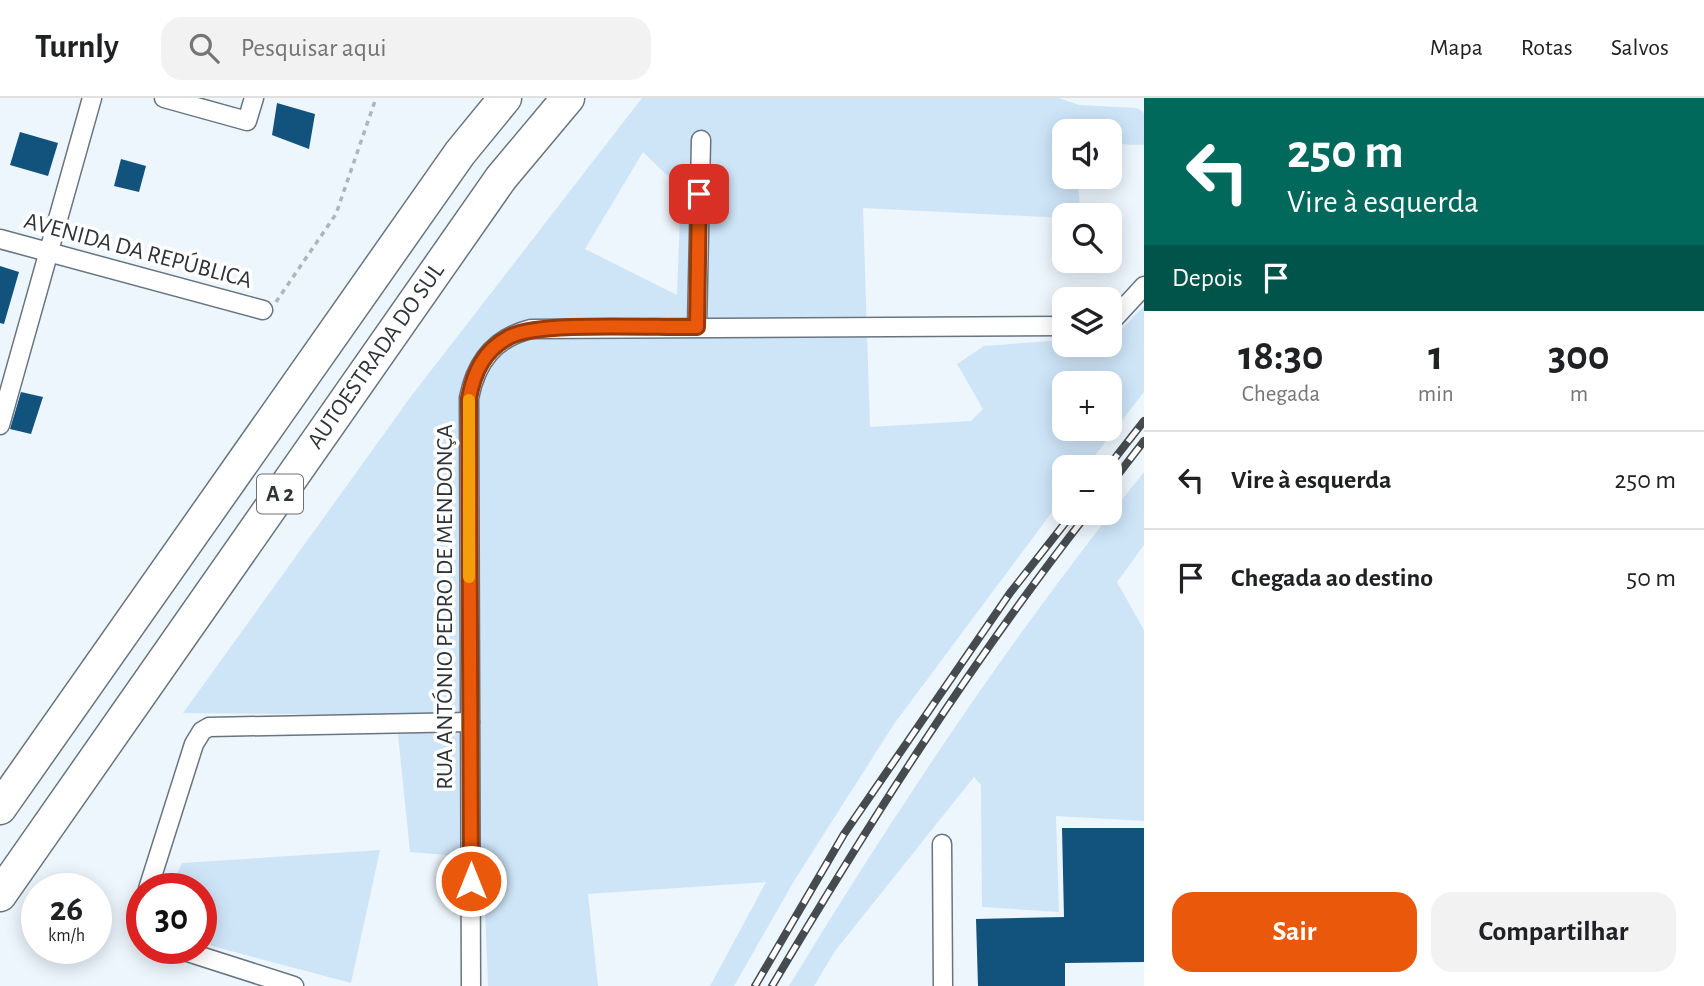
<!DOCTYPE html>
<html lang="pt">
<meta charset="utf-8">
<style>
:root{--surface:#fff;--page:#f2f2f2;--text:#202124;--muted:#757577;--line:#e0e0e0;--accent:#ea580c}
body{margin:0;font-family:"Alegreya Sans",sans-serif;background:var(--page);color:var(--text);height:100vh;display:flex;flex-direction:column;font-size:26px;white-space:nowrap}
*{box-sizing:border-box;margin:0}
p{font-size:23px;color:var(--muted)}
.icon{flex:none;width:38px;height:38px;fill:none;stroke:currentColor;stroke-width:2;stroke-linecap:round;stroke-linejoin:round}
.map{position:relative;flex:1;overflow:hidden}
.panel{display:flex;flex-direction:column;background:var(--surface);width:560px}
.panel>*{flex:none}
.hud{background:#00695c;color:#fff;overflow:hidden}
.fabs{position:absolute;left:1052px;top:21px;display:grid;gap:14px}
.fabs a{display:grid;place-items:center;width:70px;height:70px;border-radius:14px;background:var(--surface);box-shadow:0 4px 18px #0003;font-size:35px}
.speed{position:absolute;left:21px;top:775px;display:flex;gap:14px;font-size:35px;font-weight:700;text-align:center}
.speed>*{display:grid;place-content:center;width:91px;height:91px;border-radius:50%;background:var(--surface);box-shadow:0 4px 18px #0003;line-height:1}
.speed small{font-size:18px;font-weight:400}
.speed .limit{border:10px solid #d22;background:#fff;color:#111}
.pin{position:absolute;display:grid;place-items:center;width:60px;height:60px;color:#fff;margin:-30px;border-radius:14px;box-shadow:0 4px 10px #0006}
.me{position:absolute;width:77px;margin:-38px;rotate:0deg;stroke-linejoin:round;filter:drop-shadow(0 0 5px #0008)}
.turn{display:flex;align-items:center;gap:24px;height:147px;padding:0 28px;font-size:32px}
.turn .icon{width:91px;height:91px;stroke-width:2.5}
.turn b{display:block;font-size:49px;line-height:60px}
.then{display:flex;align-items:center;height:66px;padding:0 28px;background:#0003;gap:14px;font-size:26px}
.eta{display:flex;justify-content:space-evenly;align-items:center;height:119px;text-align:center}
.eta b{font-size:42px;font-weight:600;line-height:49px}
.primary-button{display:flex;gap:14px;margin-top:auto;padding:14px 28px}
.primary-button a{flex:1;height:80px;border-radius:21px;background:var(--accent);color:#fff;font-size:28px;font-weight:600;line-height:80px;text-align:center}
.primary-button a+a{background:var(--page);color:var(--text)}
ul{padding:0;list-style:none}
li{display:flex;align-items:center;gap:21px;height:98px;padding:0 28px;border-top:2px solid var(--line)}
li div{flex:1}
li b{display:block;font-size:26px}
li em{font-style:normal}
header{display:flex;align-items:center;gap:42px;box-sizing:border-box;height:98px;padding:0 35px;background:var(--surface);border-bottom:2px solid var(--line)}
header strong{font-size:33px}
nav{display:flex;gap:38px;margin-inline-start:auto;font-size:24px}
.search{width:490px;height:63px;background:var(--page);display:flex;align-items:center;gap:18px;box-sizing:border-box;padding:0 24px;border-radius:21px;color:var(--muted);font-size:26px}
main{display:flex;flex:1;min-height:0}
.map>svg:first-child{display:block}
.green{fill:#cee5f8;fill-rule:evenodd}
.building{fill:#11537c}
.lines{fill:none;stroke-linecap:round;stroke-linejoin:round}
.minor-casing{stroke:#68757f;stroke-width:21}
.motorway-casing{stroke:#68757f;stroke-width:35}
.path{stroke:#aeb6bc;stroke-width:3.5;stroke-dasharray:5 5;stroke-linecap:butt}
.minor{stroke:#fff;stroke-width:18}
.motorway{stroke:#fff;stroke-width:32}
.rail-casing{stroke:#454b4f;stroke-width:8}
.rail{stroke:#fff;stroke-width:5;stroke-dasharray:16;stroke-linecap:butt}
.route-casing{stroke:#983908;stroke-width:18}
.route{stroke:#ea580c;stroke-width:12}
.slow{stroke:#f59e0b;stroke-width:12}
.labels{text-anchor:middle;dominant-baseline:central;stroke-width:7;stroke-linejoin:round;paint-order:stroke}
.shield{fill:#fff;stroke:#6d7174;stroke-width:2}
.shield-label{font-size:23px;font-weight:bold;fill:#2e3438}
.street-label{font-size:24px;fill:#2e3438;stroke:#fff}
</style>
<header>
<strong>Turnly</strong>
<div class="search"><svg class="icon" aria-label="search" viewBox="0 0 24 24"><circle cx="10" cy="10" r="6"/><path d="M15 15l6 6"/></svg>Pesquisar aqui</div>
<nav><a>Mapa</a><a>Rotas</a><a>Salvos</a></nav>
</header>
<main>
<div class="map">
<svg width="1144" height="888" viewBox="0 0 1144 888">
<rect width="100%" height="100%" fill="#edf6fd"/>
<g class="green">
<path d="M 642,0 L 1059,0 L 1079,7 L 1137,10 L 1144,15 L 1144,47 L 1110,46 L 1110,33 L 1064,33 L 1064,79 L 1077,79 L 1081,117 L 1064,120 L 863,110 L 870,329 L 971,323 L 983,311 L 957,266 L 984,248 L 1064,242 L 1064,247 L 1110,247 L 1110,238 L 1116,237 L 1144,208 L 1144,294 L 1086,369 L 1064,369 L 1064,398 L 894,626 L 794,783 L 734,888 L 710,888 L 766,784 L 588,796 L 598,888 L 488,888 L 483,760 L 410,754 L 396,617 L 183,615 L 412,297 ZM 643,54 L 681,91 L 677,197 L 585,151 ZM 1064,285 L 1110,285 L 1110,331 L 1064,331 Z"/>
<path d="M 1144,374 L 1144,447 L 1117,484 L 1144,532 L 1144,723 L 1056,718 L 1059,814 L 982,809 L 981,687 L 974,679 L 835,853 L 814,888 L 789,888 C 897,710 1013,536 1144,374 Z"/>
<path d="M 380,752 L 351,885 L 201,845 L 201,791 L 170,791 L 182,765 Z"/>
</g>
<g class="building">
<path d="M 277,5 L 315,16 L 309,51 L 272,37 Z"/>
<path d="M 20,34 L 58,45 L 48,78 L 10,67 Z"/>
<path d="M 121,61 L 146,68 L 139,94 L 114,88 Z"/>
<path d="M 0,168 L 19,174 L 4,226 L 0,225 Z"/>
<path d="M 21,294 L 43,299 L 31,336 L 10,331 Z"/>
<path d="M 1062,730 L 1144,730 L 1144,864 L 1065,865 L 1065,888 L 978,888 L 976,821 L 1064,819 Z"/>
</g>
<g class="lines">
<defs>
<g id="minor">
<path d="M 164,0 L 247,23 L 254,0"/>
<path d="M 0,141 L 263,212"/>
<path d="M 1110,225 L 1144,188"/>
<path d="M 697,229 L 701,42"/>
<path d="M 0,327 L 92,0"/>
<path d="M 942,746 L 943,888"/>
<path d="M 148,791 L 194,646 L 202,633 L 209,629 L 470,624"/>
<path d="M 142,810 L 142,831"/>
<path d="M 175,850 L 294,888"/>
<path d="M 471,888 L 469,300 C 476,264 494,240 531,231 L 1064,228"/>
</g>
<g id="motorway">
<path d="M 0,710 L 460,55 L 505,0"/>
<path d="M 0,797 L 501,80 L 568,0"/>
</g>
</defs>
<use href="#minor" class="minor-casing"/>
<use href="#motorway" class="motorway-casing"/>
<path class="path" d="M 276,204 L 336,116 L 376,0"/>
<use href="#minor" class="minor"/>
<use href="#motorway" class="motorway"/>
<defs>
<g id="rail">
<path d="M 1108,369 L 1144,323"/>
<path d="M 1110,387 L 1144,343"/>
<path d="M 755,888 L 844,736 L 1010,495 L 1073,415"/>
<path d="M 772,888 C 869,725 971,564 1088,415"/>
</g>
</defs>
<use href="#rail" class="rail-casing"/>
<use href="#rail" class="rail"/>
</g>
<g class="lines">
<defs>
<path id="route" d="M 471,783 L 469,300 C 474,274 484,252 509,239 C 537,223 658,230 697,229 L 699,96"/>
</defs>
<use href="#route" class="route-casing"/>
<use href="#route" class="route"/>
<path class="slow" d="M 469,302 L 469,479"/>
</g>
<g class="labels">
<rect class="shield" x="257" y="376.5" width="46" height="39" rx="5"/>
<g class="shield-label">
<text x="280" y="396">A 2</text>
</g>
<g class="street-label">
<text transform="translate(138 153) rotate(15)">AVENIDA DA REPÚBLICA</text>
<text transform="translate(376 258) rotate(-55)">AUTOESTRADA DO SUL</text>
<text transform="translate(445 509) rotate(-90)">RUA ANTÓNIO PEDRO DE MENDONÇA</text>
</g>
</g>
</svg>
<div class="fabs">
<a><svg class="icon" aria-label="sound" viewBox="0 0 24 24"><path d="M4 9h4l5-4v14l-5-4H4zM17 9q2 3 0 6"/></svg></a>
<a><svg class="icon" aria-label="search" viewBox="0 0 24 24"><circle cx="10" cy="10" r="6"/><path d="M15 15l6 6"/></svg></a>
<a><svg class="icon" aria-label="layers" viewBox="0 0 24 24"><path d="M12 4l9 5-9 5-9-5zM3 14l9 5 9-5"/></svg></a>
<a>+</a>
<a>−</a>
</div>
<div class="speed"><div>26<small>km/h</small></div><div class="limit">30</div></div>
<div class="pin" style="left:699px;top:96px;background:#d93025"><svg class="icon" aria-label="arrive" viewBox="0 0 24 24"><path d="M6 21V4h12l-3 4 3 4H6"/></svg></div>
<svg class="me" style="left:471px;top:783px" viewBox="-20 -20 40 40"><circle r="17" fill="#ea580c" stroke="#fff" stroke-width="3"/><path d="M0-11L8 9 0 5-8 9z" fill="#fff"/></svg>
</div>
<section class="panel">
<div class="hud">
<div class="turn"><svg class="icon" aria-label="left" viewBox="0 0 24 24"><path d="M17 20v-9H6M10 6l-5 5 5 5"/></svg><div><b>250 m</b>Vire à esquerda</div></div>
<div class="then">Depois<svg class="icon" aria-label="arrive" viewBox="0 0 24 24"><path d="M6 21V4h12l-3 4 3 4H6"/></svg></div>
</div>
<div class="eta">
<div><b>18:30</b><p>Chegada</p></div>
<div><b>1</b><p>min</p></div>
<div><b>300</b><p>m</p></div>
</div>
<ul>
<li><svg class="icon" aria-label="left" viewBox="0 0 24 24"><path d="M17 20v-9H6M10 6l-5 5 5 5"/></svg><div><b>Vire à esquerda</b></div><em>250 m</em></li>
<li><svg class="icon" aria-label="arrive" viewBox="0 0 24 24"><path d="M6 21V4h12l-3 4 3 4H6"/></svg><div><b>Chegada ao destino</b></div><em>50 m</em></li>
</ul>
<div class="primary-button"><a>Sair</a><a>Compartilhar</a></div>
</section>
</main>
